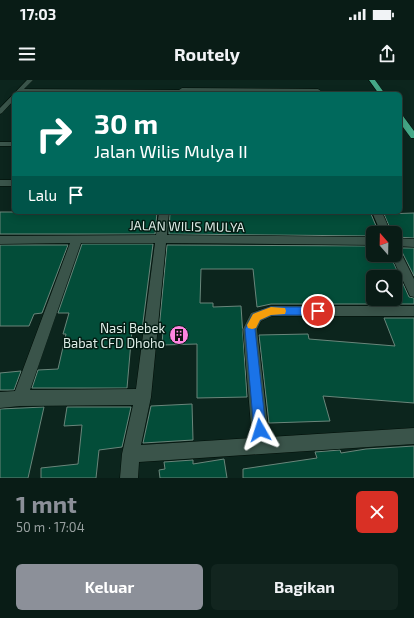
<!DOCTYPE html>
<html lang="id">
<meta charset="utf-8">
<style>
:root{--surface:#091c16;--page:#12251f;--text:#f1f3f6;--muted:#99a1a1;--line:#293a35;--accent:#8c9099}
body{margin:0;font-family:"Exo 2",sans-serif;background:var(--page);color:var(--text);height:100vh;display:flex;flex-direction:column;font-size:15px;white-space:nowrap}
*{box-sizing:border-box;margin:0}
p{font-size:13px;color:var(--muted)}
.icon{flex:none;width:22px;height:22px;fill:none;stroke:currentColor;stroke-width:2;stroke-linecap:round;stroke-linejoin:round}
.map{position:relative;height:398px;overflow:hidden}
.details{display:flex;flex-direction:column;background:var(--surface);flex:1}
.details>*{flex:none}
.banner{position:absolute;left:12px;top:12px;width:390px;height:122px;border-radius:6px;box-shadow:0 2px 10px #0003,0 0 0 1px var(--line);background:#00695c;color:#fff;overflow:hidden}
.needle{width:26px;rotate:340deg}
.tools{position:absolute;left:366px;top:146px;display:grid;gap:8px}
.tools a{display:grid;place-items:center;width:36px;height:36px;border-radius:6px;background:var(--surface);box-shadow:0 2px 10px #0003,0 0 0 1px var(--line);font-size:20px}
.pin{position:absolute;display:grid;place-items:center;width:34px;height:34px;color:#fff;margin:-17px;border:2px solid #fff;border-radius:50%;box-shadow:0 1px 4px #0007}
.me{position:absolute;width:44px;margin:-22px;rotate:354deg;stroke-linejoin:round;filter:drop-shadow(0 0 3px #0008)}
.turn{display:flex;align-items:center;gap:14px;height:84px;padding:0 16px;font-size:18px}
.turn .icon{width:52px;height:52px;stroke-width:2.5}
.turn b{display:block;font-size:28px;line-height:34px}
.then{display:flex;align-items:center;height:38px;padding:0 16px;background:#0003;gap:8px;font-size:15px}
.round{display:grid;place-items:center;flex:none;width:42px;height:42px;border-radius:6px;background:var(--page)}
.overview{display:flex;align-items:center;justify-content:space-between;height:68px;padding:0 16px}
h1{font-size:24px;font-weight:700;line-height:30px;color:var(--accent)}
.action{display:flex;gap:8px;margin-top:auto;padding:8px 16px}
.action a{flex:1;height:46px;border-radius:6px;background:var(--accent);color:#fff;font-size:16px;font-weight:700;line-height:46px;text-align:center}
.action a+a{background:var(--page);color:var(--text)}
.status{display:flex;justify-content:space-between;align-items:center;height:28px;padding:0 20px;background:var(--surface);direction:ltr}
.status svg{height:11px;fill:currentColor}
header{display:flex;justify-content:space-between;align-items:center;height:52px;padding:0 16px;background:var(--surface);font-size:18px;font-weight:700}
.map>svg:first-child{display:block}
.building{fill:#034d39;stroke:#6a867b;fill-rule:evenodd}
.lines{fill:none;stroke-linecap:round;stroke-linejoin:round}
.minor-casing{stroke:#000e07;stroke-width:1}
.highway-casing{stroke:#000e07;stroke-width:1}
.minor{fill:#3a544a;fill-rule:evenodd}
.highway{fill:#45a988;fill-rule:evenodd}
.route{fill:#1a73e8;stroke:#114b97}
.slow{fill:#f59e0b}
.labels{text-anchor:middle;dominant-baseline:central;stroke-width:3;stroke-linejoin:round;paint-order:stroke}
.street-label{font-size:13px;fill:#ddece6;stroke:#031c13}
.poi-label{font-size:13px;fill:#ddece6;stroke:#031c13;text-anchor:end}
</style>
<div class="status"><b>17:03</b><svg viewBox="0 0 49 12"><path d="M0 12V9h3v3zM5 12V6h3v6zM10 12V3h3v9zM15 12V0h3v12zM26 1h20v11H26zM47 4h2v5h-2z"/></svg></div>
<header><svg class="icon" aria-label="menu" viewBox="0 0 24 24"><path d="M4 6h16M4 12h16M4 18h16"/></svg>Routely<svg class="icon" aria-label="share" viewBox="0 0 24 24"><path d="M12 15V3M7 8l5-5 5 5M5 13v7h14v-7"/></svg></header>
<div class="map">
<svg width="414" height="398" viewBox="0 0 414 398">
<rect width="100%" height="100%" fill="#0c251d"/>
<g class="building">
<path d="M 0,132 L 157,132 L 155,154 L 0,154 Z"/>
<path d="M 170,132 L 368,132 L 371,134 L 379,153 L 373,153 L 373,156 L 169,154 Z"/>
<path d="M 414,133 L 414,158 L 395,157 L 395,153 L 392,153 L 384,134 Z"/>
<path d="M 82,164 L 153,164 L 142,250 L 132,250 L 127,308 L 32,308 L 38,290 L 58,289 L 66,254 L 63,254 L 69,233 L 58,233 Z"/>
<path d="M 0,165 L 68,165 L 42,233 L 34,234 L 29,246 L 0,246 Z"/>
<path d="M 167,165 L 373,166 L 373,175 L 390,175 L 409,217 L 414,218 L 414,224 L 271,224 L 257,227 L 253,189 L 201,189 L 200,223 L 213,223 L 213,227 L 241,226 L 247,317 L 197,318 L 197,264 L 162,265 L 163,250 L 159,250 ZM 373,197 L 395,197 L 395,219 L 373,219 Z"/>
<path d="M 400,168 L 414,168 L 414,196 Z"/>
<path d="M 384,238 L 414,238 L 414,323 L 323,316 L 330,341 L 269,343 L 259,255 L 308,254 L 309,259 L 395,266 Z"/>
<path d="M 21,291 L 14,310 L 0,310 L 0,293 Z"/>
<path d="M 192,324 L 193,360 L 143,363 L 151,326 Z"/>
<path d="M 44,327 L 28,398 L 0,398 L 0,329 Z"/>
<path d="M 67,327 L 131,327 L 122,367 L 99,370 L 96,398 L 41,398 L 41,388 L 78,384 L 82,345 L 64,346 Z"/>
<path d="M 414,366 L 414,398 L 243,398 L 243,389 L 317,378 L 315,372 L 340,370 L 341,373 L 366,369 Z"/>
<path d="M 224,379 L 227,398 L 160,398 L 159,390 L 165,389 L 164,382 L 193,380 L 193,384 Z"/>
</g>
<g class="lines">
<defs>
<g id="minor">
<path d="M 27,0 L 33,0 L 24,9 L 179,10 L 182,8 L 318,9 L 321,11 L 318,13 L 185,12 L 182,14 L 21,13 L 14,14 L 14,20 L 2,33 L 0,34 L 0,28 Z"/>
<rect x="0" y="62" width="14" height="4"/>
<rect x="0" y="100" width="14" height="6"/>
<path d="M 159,132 L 169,132 L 167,155 L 373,157 L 373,165 L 166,163 L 151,317 L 141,365 L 252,358 L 243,249 L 251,233 L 271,226 L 414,226 L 414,236 L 272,236 L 261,241 L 257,249 L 269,357 L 414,348 L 414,364 L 139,382 L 138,398 L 120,398 L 122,374 L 133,325 L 20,326 L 0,328 L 0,312 L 15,311 L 70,163 L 0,164 L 0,156 L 156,155 ZM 81,163 L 155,163 L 136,309 L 30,310 Z"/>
<path d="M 372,132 L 382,132 L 391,153 L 381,153 Z"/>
<path d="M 395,158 L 414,159 L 414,167 L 395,166 Z"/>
<path d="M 395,168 L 399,169 L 414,199 L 414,217 L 410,216 L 391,175 L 395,175 Z"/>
</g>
<g id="highway">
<path d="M 369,0 L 375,0 L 385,14 L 379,14 Z"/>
<path d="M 400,36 L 403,36 L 414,51 L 414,58 L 411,58 L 400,43 Z"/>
</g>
</defs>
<use href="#minor" class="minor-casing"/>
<use href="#highway" class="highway-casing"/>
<use href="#minor" class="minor"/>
<use href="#highway" class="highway"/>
</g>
<path class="route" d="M 271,227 L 318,227 L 322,228 L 323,231 L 322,234 L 318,235 L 271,235 L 260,240 L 255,249 L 266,350 L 264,355 L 260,357 L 256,355 L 254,350 L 245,249 L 253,234 Z"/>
<path class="slow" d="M 271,227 L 285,228 L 286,231 L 285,234 L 271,235 L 260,240 L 256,248 L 252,249 L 248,248 L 247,245 L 253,234 Z"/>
<defs>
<symbol id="building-disc" viewBox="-11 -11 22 22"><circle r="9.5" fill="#fe85e0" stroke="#031c13"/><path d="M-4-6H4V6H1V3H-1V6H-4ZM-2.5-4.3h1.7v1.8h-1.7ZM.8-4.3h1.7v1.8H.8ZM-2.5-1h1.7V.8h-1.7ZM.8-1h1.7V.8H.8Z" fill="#111"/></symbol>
</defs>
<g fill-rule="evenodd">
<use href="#building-disc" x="168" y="244" width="22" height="22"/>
</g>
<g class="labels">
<g class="street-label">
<text transform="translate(187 146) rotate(1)">JALAN WILIS MULYA</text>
</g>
<g class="poi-label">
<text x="165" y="248">Nasi Bebek<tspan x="165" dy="15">Babat CFD Dhoho</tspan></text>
</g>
</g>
</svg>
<div class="tools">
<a><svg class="needle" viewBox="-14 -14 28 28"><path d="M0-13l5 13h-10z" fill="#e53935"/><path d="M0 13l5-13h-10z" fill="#99a1a1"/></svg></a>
<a><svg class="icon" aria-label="search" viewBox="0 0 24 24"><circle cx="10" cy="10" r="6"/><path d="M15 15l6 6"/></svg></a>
</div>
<div class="pin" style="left:318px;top:231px;background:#d93025"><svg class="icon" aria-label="arrive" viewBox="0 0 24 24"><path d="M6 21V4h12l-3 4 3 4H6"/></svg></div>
<svg class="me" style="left:260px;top:350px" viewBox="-20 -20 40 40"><path d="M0-17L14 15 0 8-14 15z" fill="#1a73e8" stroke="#fff" stroke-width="4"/></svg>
<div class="banner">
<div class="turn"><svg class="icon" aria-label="right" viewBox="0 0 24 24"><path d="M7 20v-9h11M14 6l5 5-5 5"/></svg><div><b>30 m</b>Jalan Wilis Mulya II</div></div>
<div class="then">Lalu<svg class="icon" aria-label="arrive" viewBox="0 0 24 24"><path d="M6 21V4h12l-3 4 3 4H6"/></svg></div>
</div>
</div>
<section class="details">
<div class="overview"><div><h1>1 mnt</h1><p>50 m · 17:04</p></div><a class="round" style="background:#d93025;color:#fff"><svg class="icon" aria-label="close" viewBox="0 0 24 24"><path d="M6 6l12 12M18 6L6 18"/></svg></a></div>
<div class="action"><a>Keluar</a><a>Bagikan</a></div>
</section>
